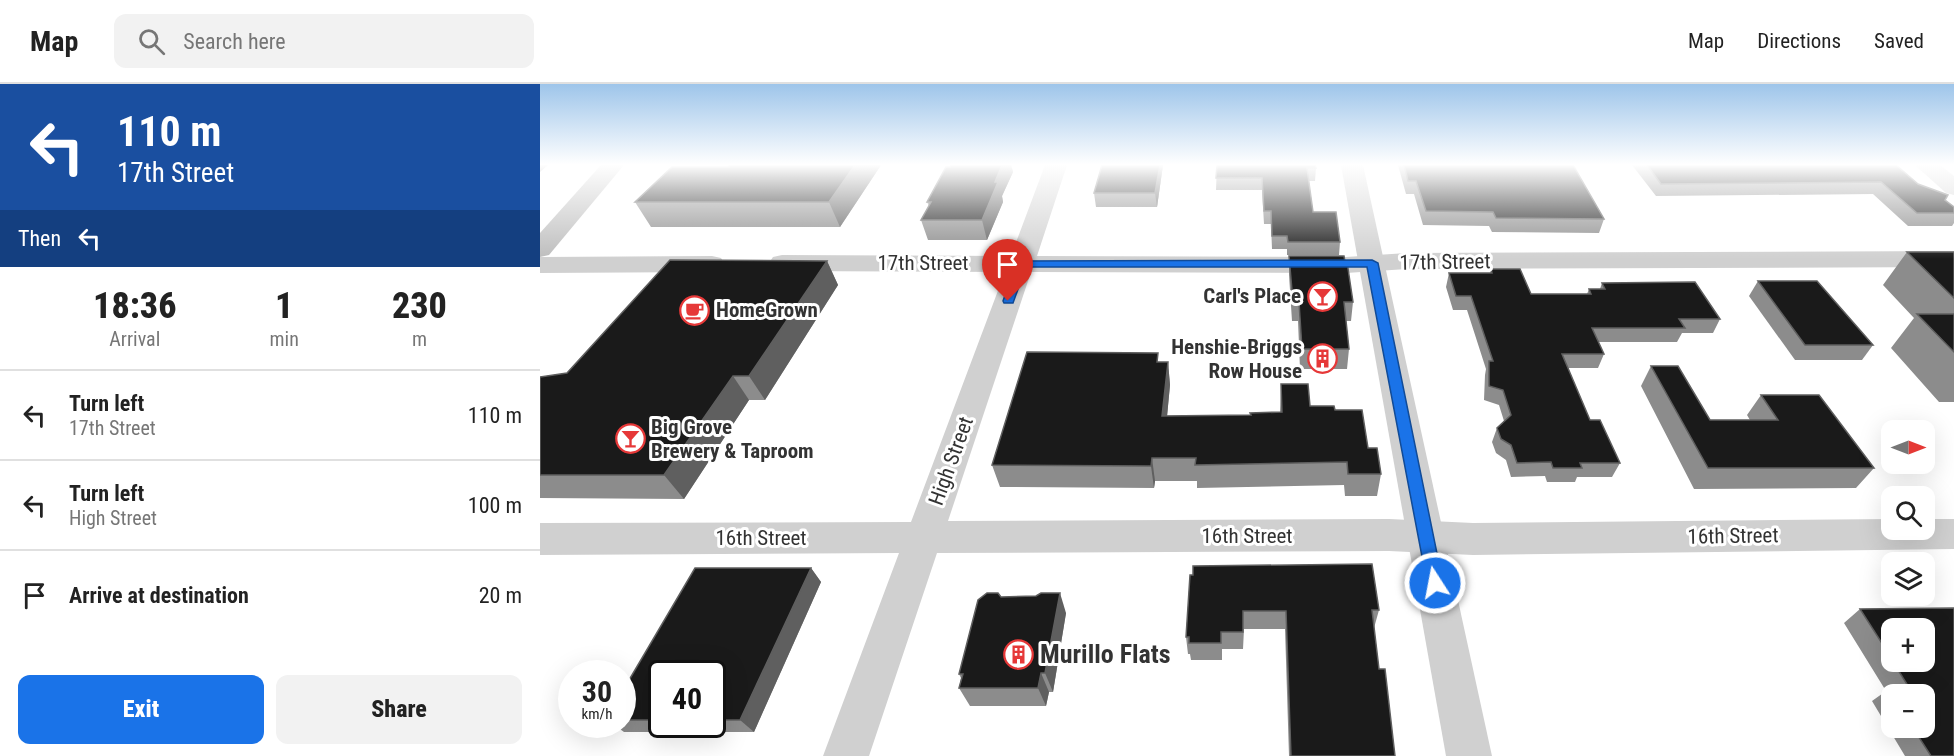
<!DOCTYPE html>
<meta charset="utf-8">
<style>
:root{--surface:#fff;--page:#f2f2f2;--text:#222;--muted:#767676;--line:#e0e0e0;--accent:#1a73e8}
body{margin:0;font-family:"Roboto Condensed",sans-serif;background:var(--page);color:var(--text);height:100vh;display:flex;flex-direction:column;font-size:22px;white-space:nowrap}
*{box-sizing:border-box;margin:0}
p{font-size:20px;color:var(--muted)}
.icon{flex:none;width:33px;height:33px;fill:none;stroke:currentColor;stroke-width:2;stroke-linecap:round;stroke-linejoin:round}
.map{position:relative;flex:1;overflow:hidden}
.drawer{display:flex;flex-direction:column;background:var(--surface);width:540px}
.drawer>*{flex:none}
.guide{background:#1a4fa0;color:#fff;overflow:hidden}
.needle{width:39px;rotate:90deg}
.controls{position:absolute;left:1341px;top:336px;display:grid;gap:12px}
.controls a{display:grid;place-items:center;width:54px;height:54px;border-radius:12px;background:var(--surface);box-shadow:0 6px 24px #0002;font-size:30px}
.speed{position:absolute;left:18px;top:576px;display:flex;gap:12px;font-size:30px;font-weight:700;text-align:center}
.speed>*{display:grid;place-content:center;width:78px;height:78px;border-radius:50%;background:var(--surface);box-shadow:0 6px 24px #0002;line-height:1}
.speed small{font-size:15px;font-weight:400}
.speed .limit{border:3px solid #111;border-radius:9px;background:#fff;color:#111}
.pin{position:absolute;display:grid;place-items:center;width:51px;height:51px;color:#fff;margin:-62px -26px;border-radius:50% 50% 50% 0;rotate:-45deg;box-shadow:0 0 6px #0007}
.pin .icon{rotate:45deg}
.me{position:absolute;width:66px;margin:-33px;rotate:349deg;stroke-linejoin:round;filter:drop-shadow(0 0 4px #0008)}
.turn{display:flex;align-items:center;gap:21px;height:126px;padding:0 18px;font-size:27px}
.turn .icon{width:78px;height:78px;stroke-width:2.5}
.turn b{display:block;font-size:42px;line-height:51px}
.then{display:flex;align-items:center;height:57px;padding:0 18px;background:#0003;gap:12px;font-size:22px}
.eta{display:flex;justify-content:space-evenly;align-items:center;height:102px;text-align:center}
.eta b{font-size:36px;font-weight:800;line-height:42px}
.action{display:flex;gap:12px;margin-top:auto;padding:12px 18px}
.action a{flex:1;height:69px;border-radius:12px;background:var(--accent);color:#fff;font-size:24px;font-weight:800;line-height:69px;text-align:center}
.action a+a{background:var(--page);color:var(--text)}
ul{padding:0;list-style:none}
li{display:flex;align-items:center;gap:18px;height:90px;padding:0 18px;border-top:2px solid var(--line)}
li div{flex:1}
li b{display:block;font-size:22px}
li em{font-style:normal}
header{display:flex;align-items:center;gap:36px;box-sizing:border-box;height:84px;padding:0 30px;background:var(--surface);border-bottom:2px solid var(--line)}
header strong{font-size:28px}
nav{display:flex;gap:33px;margin-inline-start:auto;font-size:21px}
.search{width:420px;height:54px;background:var(--page);display:flex;align-items:center;gap:15px;box-sizing:border-box;padding:0 21px;border-radius:12px;color:var(--muted);font-size:22px}
main{display:flex;flex:1;min-height:0}
.map>svg:first-child{display:block}
.lines{fill:none;stroke-linecap:round;stroke-linejoin:round}
.minor{fill:#d0d0d0;fill-rule:evenodd}
.tertiary{fill:#d0d0d0;fill-rule:evenodd}
.secondary{fill:#bdbdbd;fill-rule:evenodd}
.wall{fill:#8c8c8c;fill-rule:evenodd}
.shaded-wall{fill:#5f5f5f}
.building{fill:#1a1a1a;stroke:#5f5f5f;stroke-width:1.5}
.route{fill:#1a73e8;stroke:#114b97;stroke-width:1.5}
.labels{text-anchor:middle;dominant-baseline:central;stroke-width:6;stroke-linejoin:round;paint-order:stroke}
.street-label{font-size:21px;fill:#333;stroke:#fff}
.poi-label{font-size:21px;font-weight:bold;fill:#333;stroke:#fff;text-anchor:end}
.near-poi-label{font-size:26px;font-weight:bold;fill:#333;stroke:#fff;text-anchor:start}
</style>
<header>
<strong>Map</strong>
<div class="search"><svg class="icon" aria-label="search" viewBox="0 0 24 24"><circle cx="10" cy="10" r="6"/><path d="M15 15l6 6"/></svg>Search here</div>
<nav><a>Map</a><a>Directions</a><a>Saved</a></nav>
</header>
<main>
<section class="drawer">
<div class="guide">
<div class="turn"><svg class="icon" aria-label="left" viewBox="0 0 24 24"><path d="M17 20v-9H6M10 6l-5 5 5 5"/></svg><div><b>110 m</b>17th Street</div></div>
<div class="then">Then<svg class="icon" aria-label="left" viewBox="0 0 24 24"><path d="M17 20v-9H6M10 6l-5 5 5 5"/></svg></div>
</div>
<div class="eta">
<div><b>18:36</b><p>Arrival</p></div>
<div><b>1</b><p>min</p></div>
<div><b>230</b><p>m</p></div>
</div>
<ul>
<li><svg class="icon" aria-label="left" viewBox="0 0 24 24"><path d="M17 20v-9H6M10 6l-5 5 5 5"/></svg><div><b>Turn left</b><p>17th Street</p></div><em>110 m</em></li>
<li><svg class="icon" aria-label="left" viewBox="0 0 24 24"><path d="M17 20v-9H6M10 6l-5 5 5 5"/></svg><div><b>Turn left</b><p>High Street</p></div><em>100 m</em></li>
<li><svg class="icon" aria-label="arrive" viewBox="0 0 24 24"><path d="M6 21V4h12l-3 4 3 4H6"/></svg><div><b>Arrive at destination</b></div><em>20 m</em></li>
</ul>
<div class="action"><a>Exit</a><a>Share</a></div>
</section>
<div class="map">
<svg width="1414" height="672" viewBox="0 0 1414 672">
<rect width="100%" height="100%" fill="#fff"/>
<g class="lines">
<g class="minor">
<path d="M 505,81 L 527,81 L 497,172 L 806,173 L 867,169 L 1414,167 L 1414,183 L 867,185 L 806,189 L 491,188 L 408,437 L 849,435 L 933,439 L 1352,435 L 1352,446 L 1384,446 L 1384,435 L 1414,435 L 1414,465 L 933,471 L 849,467 L 397,469 L 329,672 L 283,672 L 359,469 L 0,471 L 0,439 L 371,438 L 465,188 L 242,187 L 233,185 L 229,179 L 233,173 L 242,171 L 471,172 Z"/>
<path d="M 1375,81 L 1400,81 L 1414,92 L 1414,111 L 1406,109 Z"/>
<path d="M 172,172 L 181,174 L 185,180 L 181,186 L 172,188 L 0,189 L 0,173 Z"/>
</g>
<path class="tertiary" d="M 801,81 L 823,81 L 952,672 L 906,672 Z"/>
<path class="secondary" d="M 61,81 L 84,81 L 9,171 L 0,173 L 0,149 Z"/>
</g>
<g class="wall">
<path d="M 189,81 L 341,81 L 300,143 L 111,143 L 95,118 L 189,83 Z"/>
<path d="M 411,81 L 471,81 L 473,88 L 462,112 L 463,118 L 447,156 L 388,156 L 381,136 L 389,122 L 387,118 Z"/>
<path d="M 562,81 L 623,81 L 617,123 L 556,123 L 554,109 Z"/>
<path d="M 677,81 L 776,84 L 775,97 L 769,97 L 773,128 L 800,158 L 799,171 L 747,171 L 747,165 L 732,165 L 731,140 L 724,140 L 722,106 L 676,106 Z"/>
<path d="M 858,81 L 1033,81 L 1064,135 L 1059,149 L 952,148 L 949,142 L 883,141 L 874,110 L 866,110 Z"/>
<path d="M 1092,81 L 1356,81 L 1378,100 L 1405,116 L 1414,123 L 1414,139 L 1412,142 L 1368,142 L 1333,110 L 1116,112 Z"/>
<path d="M 1367,168 L 1414,168 L 1414,318 L 1399,318 L 1351,264 L 1374,234 L 1343,201 Z"/>
<path d="M 749,172 L 813,218 L 811,237 L 806,237 L 809,265 L 807,285 L 760,285 L 758,237 L 752,237 L 749,191 Z"/>
<path d="M 287,177 L 298,201 L 225,316 L 209,316 L 144,415 L 0,414 L 0,293 L 27,289 Z"/>
<path d="M 951,185 L 991,210 L 1047,210 L 1049,205 L 1060,205 L 1062,199 L 1180,235 L 1173,249 L 1142,249 L 1137,258 L 1058,258 L 1064,270 L 1058,284 L 1028,284 L 1050,336 L 1080,379 L 1072,393 L 1037,393 L 1035,398 L 1007,398 L 1005,392 L 971,393 L 966,376 L 956,369 L 952,358 L 957,344 L 964,337 L 959,321 L 944,316 L 945,291 L 946,285 L 927,226 L 913,226 L 906,203 L 909,189 L 950,189 Z"/>
<path d="M 1218,197 L 1333,261 L 1322,276 L 1255,276 L 1209,212 Z"/>
<path d="M 619,278 L 628,278 L 630,301 L 627,332 L 711,331 L 740,328 L 741,300 L 770,322 L 795,326 L 841,390 L 837,412 L 805,412 L 804,401 L 657,404 L 657,397 L 615,397 L 614,404 L 460,403 L 452,381 Z"/>
<path d="M 1111,282 L 1170,336 L 1210,336 L 1207,331 L 1221,311 L 1334,384 L 1316,404 L 1154,405 L 1101,302 Z"/>
<path d="M 271,484 L 281,498 L 214,648 L 84,648 L 73,640 L 82,640 L 82,608 ZM 122,590 L 172,590 L 172,640 L 122,640 Z"/>
<path d="M 650,491 L 839,526 L 834,544 L 839,585 L 855,672 L 749,672 L 745,545 L 704,545 L 703,565 L 682,565 L 682,576 L 651,576 L 650,570 L 648,570 L 646,553 Z"/>
<path d="M 461,513 L 526,529 L 513,608 L 509,608 L 506,622 L 430,622 L 419,604 L 421,594 L 419,590 Z"/>
<path d="M 1414,524 L 1414,672 L 1365,672 L 1332,617 L 1346,607 L 1304,539 L 1320,525 ZM 1352,544 L 1384,544 L 1384,578 L 1352,578 ZM 1352,610 L 1384,610 L 1384,644 L 1352,644 Z"/>
</g>
<g class="shaded-wall">
<path d="M 0,81 L 8,81 L 0,88 Z"/>
<path d="M 315,81 L 341,81 L 300,143 L 289,118 Z"/>
<path d="M 462,81 L 471,81 L 473,88 L 462,112 L 463,118 L 447,156 L 442,136 L 455,98 Z"/>
<path d="M 620,81 L 623,81 L 617,123 L 615,109 Z"/>
<path d="M 287,177 L 298,201 L 225,316 L 209,292 Z"/>
<path d="M 628,278 L 630,301 L 625,354 L 622,332 Z"/>
<path d="M 193,292 L 209,316 L 144,415 L 124,391 Z"/>
<path d="M 612,374 L 615,397 L 614,404 L 611,382 Z"/>
<path d="M 271,484 L 281,498 L 214,648 L 200,636 Z"/>
<path d="M 520,509 L 526,529 L 513,608 L 505,589 Z"/>
<path d="M 501,589 L 509,608 L 506,622 L 498,604 Z"/>
</g>
<g class="building">
<path d="M 189,81 L 315,81 L 289,118 L 95,118 L 132,83 L 189,83 Z"/>
<path d="M 411,81 L 462,81 L 455,98 L 458,98 L 442,136 L 381,136 L 391,118 L 387,118 L 406,83 L 410,83 Z"/>
<path d="M 562,81 L 620,81 L 615,109 L 554,109 Z"/>
<path d="M 677,81 L 775,81 L 776,84 L 767,84 L 773,128 L 796,128 L 800,158 L 748,158 L 747,152 L 732,152 L 731,127 L 724,127 L 722,94 L 676,94 Z"/>
<path d="M 864,81 L 1033,81 L 1064,135 L 956,134 L 953,128 L 886,127 L 876,97 L 868,97 Z"/>
<path d="M 1107,81 L 1356,81 L 1378,100 L 1408,111 L 1405,116 L 1414,123 L 1414,129 L 1377,129 L 1341,98 L 1121,100 Z"/>
<path d="M 1367,168 L 1414,168 L 1414,214 Z"/>
<path d="M 749,172 L 804,172 L 805,178 L 807,178 L 813,218 L 804,218 L 809,265 L 762,265 L 759,218 L 753,218 Z"/>
<path d="M 130,176 L 287,177 L 209,292 L 193,292 L 124,391 L 0,391 L 0,293 L 27,289 Z"/>
<path d="M 951,185 L 980,185 L 991,210 L 1051,210 L 1049,205 L 1065,205 L 1062,199 L 1155,198 L 1180,235 L 1139,235 L 1145,244 L 1052,244 L 1064,270 L 1022,270 L 1050,336 L 1060,336 L 1080,379 L 1040,379 L 1042,384 L 1013,384 L 1011,378 L 977,379 L 971,361 L 961,355 L 957,344 L 971,331 L 963,306 L 949,302 L 949,277 L 953,277 L 931,212 L 916,212 L 909,189 L 952,189 Z"/>
<path d="M 1218,197 L 1277,197 L 1333,261 L 1265,261 Z"/>
<path d="M 1377,230 L 1414,230 L 1414,268 Z"/>
<path d="M 487,268 L 618,269 L 617,278 L 628,278 L 622,332 L 711,331 L 710,329 L 742,328 L 741,300 L 768,300 L 770,322 L 794,322 L 795,326 L 822,326 L 828,364 L 837,364 L 841,390 L 808,390 L 807,378 L 655,381 L 656,374 L 612,374 L 611,382 L 452,381 Z"/>
<path d="M 1111,282 L 1138,282 L 1170,336 L 1238,336 L 1221,311 L 1279,311 L 1334,384 L 1168,384 Z"/>
<path d="M 832,480 L 839,526 L 832,526 L 839,585 L 845,585 L 855,672 L 751,672 L 746,527 L 703,527 L 703,548 L 681,548 L 681,559 L 649,559 L 649,553 L 646,553 L 650,491 L 653,491 L 653,482 Z"/>
<path d="M 155,484 L 271,484 L 200,636 L 172,636 L 172,590 L 122,590 L 122,636 L 82,636 L 82,608 Z"/>
<path d="M 447,509 L 458,509 L 461,513 L 496,512 L 501,509 L 520,509 L 505,589 L 501,589 L 498,604 L 419,604 L 423,590 L 419,590 L 438,516 Z"/>
<path d="M 1414,524 L 1414,672 L 1391,672 L 1373,644 L 1384,644 L 1384,610 L 1353,610 L 1349,605 L 1370,605 L 1353,578 L 1384,578 L 1384,544 L 1352,544 L 1352,575 L 1320,525 Z"/>
</g>
<linearGradient id="sky" x2="0" y2="1"><stop stop-color="#9ec5ea"/><stop offset="0.46" stop-color="#fff"/><stop offset="1" stop-color="#fff" stop-opacity="0"/></linearGradient>
<rect width="1414" height="175" fill="url(#sky)"/>
<path class="route" d="M 832,176 L 838,179 L 903,499 L 901,504 L 895,506 L 889,504 L 887,499 L 827,183 L 486,183 L 473,219 L 464,219 L 463,217 L 476,180 L 482,177 Z"/>
<defs>
<symbol id="bar-ring" viewBox="-11 -11 22 22"><circle r="9.5" fill="#fff" stroke="#e63838" stroke-width="1.5"/><path d="M-6-5H6L.8 .8V4.5H3.5V6h-7V4.5H-.8V.8Z" fill="#e63838"/></symbol>
<symbol id="cafe-ring" viewBox="-11 -11 22 22"><circle r="9.5" fill="#fff" stroke="#e63838" stroke-width="1.5"/><path d="M-5.5-4.5H6V0H3Q3 3.5 0 3.5H-2.5Q-5.5 3.5-5.5 0ZM3-3.2v2h1.7v-2ZM-6 4.5H4V6H-6Z" fill="#e63838"/></symbol>
<symbol id="building-ring" viewBox="-11 -11 22 22"><circle r="9.5" fill="#fff" stroke="#e63838" stroke-width="1.5"/><path d="M-4-6H4V6H1V3H-1V6H-4ZM-2.5-4.3h1.7v1.8h-1.7ZM.8-4.3h1.7v1.8H.8ZM-2.5-1h1.7V.8h-1.7ZM.8-1h1.7V.8H.8Z" fill="#e63838"/></symbol>
</defs>
<g fill-rule="evenodd">
<use href="#bar-ring" x="766" y="196" width="33" height="33"/>
<use href="#cafe-ring" x="138" y="210" width="33" height="33"/>
<use href="#building-ring" x="766" y="258" width="33" height="33"/>
<use href="#bar-ring" x="74" y="338" width="33" height="33"/>
<use href="#building-ring" x="462" y="554" width="33" height="33"/>
</g>
<g class="labels">
<g class="street-label">
<text transform="translate(905 178) rotate(-1)">17th Street</text>
<text x="383" y="179">17th Street</text>
<text transform="translate(411 377) rotate(-70)">High Street</text>
<text x="707" y="452">16th Street</text>
<text transform="translate(1193 452) rotate(-1)">16th Street</text>
<text x="221" y="454">16th Street</text>
</g>
<g class="poi-label">
<text x="761" y="212">Carl's Place</text>
<text x="176" y="226" text-anchor="start">HomeGrown</text>
<text x="762" y="263">Henshie-Briggs<tspan x="762" dy="24">Row House</tspan></text>
<text x="111" y="343" text-anchor="start">Big Grove<tspan x="111" dy="24">Brewery &amp; Taproom</tspan></text>
</g>
<g class="near-poi-label">
<text x="500" y="570">Murillo Flats</text>
</g>
</g>
</svg>
<div class="controls">
<a><svg class="needle" viewBox="-14 -14 28 28"><path d="M0-13l5 13h-10z" fill="#e53935"/><path d="M0 13l5-13h-10z" fill="#767676"/></svg></a>
<a><svg class="icon" aria-label="search" viewBox="0 0 24 24"><circle cx="10" cy="10" r="6"/><path d="M15 15l6 6"/></svg></a>
<a><svg class="icon" aria-label="layers" viewBox="0 0 24 24"><path d="M12 4l9 5-9 5-9-5zM3 14l9 5 9-5"/></svg></a>
<a>+</a>
<a>−</a>
</div>
<div class="speed"><div>30<small>km/h</small></div><div class="limit">40</div></div>
<div class="pin" style="left:468px;top:217px;background:#d93025"><svg class="icon" aria-label="arrive" viewBox="0 0 24 24"><path d="M6 21V4h12l-3 4 3 4H6"/></svg></div>
<svg class="me" style="left:895px;top:499px" viewBox="-20 -20 40 40"><circle r="17" fill="#1a73e8" stroke="#fff" stroke-width="3"/><path d="M0-11L8 9 0 5-8 9z" fill="#fff"/></svg>
</div>
</main>
